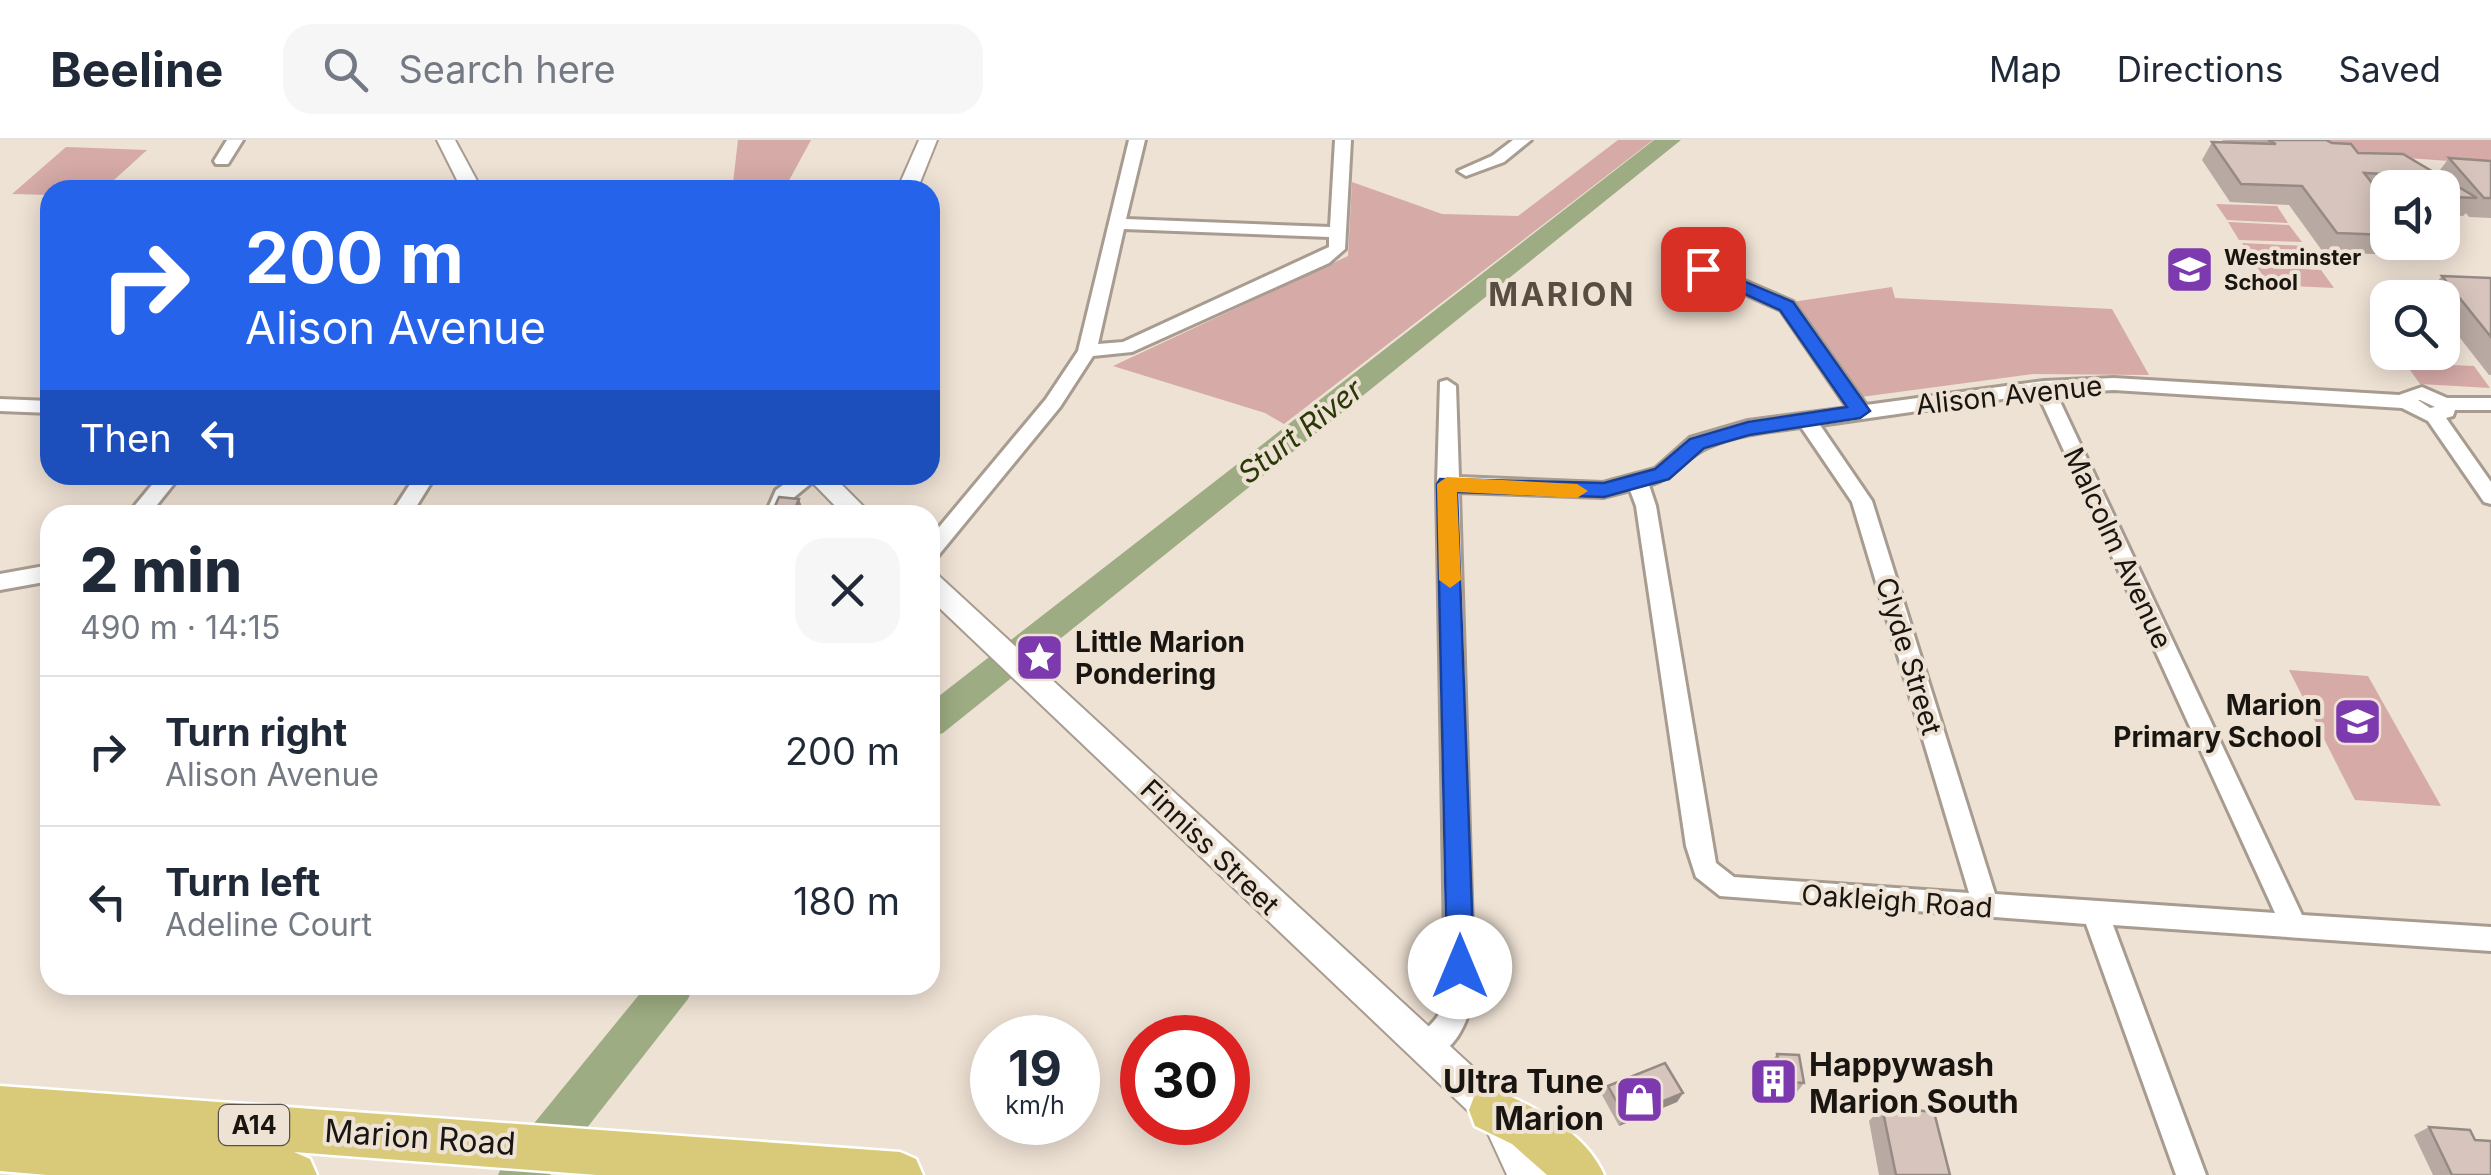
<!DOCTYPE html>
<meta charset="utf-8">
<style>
:root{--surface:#fff;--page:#f6f6f7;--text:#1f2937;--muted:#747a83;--line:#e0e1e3}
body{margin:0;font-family:Inter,sans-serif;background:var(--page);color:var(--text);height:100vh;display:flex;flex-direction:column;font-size:38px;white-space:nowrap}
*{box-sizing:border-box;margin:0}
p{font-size:32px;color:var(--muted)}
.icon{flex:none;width:55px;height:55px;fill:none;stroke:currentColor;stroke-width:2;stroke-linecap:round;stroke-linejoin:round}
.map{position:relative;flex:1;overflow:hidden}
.panel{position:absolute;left:40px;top:365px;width:900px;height:490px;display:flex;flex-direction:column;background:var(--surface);border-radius:30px;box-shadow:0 5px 25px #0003}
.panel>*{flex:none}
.guide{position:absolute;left:40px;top:40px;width:900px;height:305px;border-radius:30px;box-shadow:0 5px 25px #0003;background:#2563eb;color:#fff;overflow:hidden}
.tools{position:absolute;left:2370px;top:30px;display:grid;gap:20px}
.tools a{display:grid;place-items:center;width:90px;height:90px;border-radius:20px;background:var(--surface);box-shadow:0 5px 25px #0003;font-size:50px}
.speed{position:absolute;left:970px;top:875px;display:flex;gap:20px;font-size:50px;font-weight:700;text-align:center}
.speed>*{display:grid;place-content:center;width:130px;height:130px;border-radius:50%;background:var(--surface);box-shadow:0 5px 25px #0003;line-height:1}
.speed small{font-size:25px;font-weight:400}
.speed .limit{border:15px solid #d22;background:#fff;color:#111}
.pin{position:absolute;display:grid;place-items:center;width:85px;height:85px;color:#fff;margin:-42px;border-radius:20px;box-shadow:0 5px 15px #0006}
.me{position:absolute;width:110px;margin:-55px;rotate:0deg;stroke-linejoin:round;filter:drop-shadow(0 0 8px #0008)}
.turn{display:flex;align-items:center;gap:35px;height:210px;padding:0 40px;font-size:45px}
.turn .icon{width:130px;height:130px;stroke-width:2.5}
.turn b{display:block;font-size:70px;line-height:85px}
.then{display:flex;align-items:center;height:95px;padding:0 40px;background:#0003;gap:20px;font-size:38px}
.round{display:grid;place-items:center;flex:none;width:105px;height:105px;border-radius:30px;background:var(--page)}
.summary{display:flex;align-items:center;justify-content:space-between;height:170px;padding:0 40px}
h1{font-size:60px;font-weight:800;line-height:75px}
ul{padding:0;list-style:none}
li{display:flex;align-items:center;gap:30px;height:150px;padding:0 40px;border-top:2px solid var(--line)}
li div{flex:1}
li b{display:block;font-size:38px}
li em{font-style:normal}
header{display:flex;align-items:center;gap:60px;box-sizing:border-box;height:140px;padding:0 50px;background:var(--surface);border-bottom:2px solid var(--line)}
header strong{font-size:48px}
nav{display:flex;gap:55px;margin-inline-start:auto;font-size:35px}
.search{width:700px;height:90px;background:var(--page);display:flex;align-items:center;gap:25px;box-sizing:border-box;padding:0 35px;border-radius:30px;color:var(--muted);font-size:38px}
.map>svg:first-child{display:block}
.green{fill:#d5aaa7}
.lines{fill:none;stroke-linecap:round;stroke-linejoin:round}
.river{fill:#9dac82;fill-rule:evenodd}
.minor-casing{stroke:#a79c8f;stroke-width:6}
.tertiary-casing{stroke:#a79c8f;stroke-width:4}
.primary-casing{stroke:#fff;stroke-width:5}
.minor{fill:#fff;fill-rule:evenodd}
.tertiary{fill:#fff;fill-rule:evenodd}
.primary{fill:#d9ca7a;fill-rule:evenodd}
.wall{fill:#b9a9a3}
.shaded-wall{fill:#968a84}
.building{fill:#d7c5bd;stroke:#968a84;stroke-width:2.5}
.route{fill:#2563eb;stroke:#184099;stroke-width:2.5}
.slow{fill:#f59e0b}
.labels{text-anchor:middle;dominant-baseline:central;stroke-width:8;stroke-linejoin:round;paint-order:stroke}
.far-poi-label{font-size:22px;font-weight:bold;fill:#191510;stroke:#eee2d4;text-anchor:start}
.shield{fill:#eee2d4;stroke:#59524b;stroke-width:2.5}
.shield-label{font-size:25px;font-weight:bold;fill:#191510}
.street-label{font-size:28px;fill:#191510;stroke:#eee2d4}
.poi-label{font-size:28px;font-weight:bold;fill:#191510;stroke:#eee2d4;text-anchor:start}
.water-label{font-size:30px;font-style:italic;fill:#2b3807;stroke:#eee2d4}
.far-district-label{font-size:32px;font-weight:bold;letter-spacing:2.5px;fill:#574d41;stroke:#eee2d4}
.near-poi-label{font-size:32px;font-weight:bold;fill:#191510;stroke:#eee2d4;text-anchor:start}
.near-street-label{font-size:32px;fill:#191510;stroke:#eee2d4}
</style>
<header>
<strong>Beeline</strong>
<div class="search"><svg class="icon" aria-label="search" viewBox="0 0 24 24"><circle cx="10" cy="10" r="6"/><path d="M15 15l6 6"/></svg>Search here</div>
<nav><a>Map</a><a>Directions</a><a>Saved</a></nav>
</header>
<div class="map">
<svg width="2491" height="1035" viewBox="0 0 2491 1035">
<rect width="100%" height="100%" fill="#eee2d4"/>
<g class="green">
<path d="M 738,0 L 811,0 L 786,46 L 733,43 Z"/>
<path d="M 1618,0 L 1653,0 L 1284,284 L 1265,273 L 1113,226 L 1348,116 L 1352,42 L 1442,74 L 1518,76 Z"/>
<path d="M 2222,0 L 2491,0 L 2491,24 L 2225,5 Z"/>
<path d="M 66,7 L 67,7 L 147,10 L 103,50 L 50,50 L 50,55 L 12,54 Z"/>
<path d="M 2216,64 L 2277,66 L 2288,83 L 2227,80 Z"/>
<path d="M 2228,82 L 2289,85 L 2302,102 L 2239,100 Z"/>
<path d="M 2242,103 L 2305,106 L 2318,124 L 2254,121 Z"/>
<path d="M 2257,127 L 2321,130 L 2334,148 L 2269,145 Z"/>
<path d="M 1892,147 L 1895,158 L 2112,169 L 2149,235 L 2033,234 L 1861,257 L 1792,162 Z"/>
<path d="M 2405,223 L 2474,226 L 2490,248 L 2420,244 Z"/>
<path d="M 2289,530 L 2368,536 L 2441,666 L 2355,660 Z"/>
</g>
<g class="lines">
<g class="river">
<path d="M 1654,0 L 1681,0 L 943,593 L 930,598 L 930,563 Z"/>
<path d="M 647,845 L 694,845 L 688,859 L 550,1035 L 498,1035 L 505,1019 Z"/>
</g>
<defs>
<g id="minor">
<path d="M 227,0 L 243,0 L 228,24 L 216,24 L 214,21 Z"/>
<path d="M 1129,0 L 1145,0 L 1126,79 L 1330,87 L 1335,0 L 1351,0 L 1345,109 L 1329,123 L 1132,212 L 1093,216 L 1060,267 L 937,417 L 930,420 L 930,398 L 1046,259 L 1078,211 ZM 1124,89 L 1329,97 L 1329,107 L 1123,202 L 1098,204 Z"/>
<path d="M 1513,0 L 1531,0 L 1504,22 L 1466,36 L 1458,31 L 1492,16 Z"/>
<path d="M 644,45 L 678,45 L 686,50 L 636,50 Z"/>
<path d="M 1675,111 L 1793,162 L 1866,265 L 2044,241 L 2114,238 L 2399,255 L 2422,247 L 2447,258 L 2491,258 L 2491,270 L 2455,270 L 2453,276 L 2446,278 L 2491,342 L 2491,364 L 2484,362 L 2428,281 L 2402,268 L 2114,250 L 2056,253 L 2302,775 L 2491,787 L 2491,811 L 2113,785 L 2206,1035 L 2176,1035 L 2086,784 L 1720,756 L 1696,737 L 1686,706 L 1636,366 L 1630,350 L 1603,357 L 1459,352 L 1474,857 C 1465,887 1456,910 1425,922 L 1415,918 L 1411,909 C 1421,886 1437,889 1446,857 L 1437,344 L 1440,242 L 1447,240 L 1456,246 L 1459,337 L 1603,343 L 1655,329 L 1690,298 L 1748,281 L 1848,268 L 1781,170 L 1669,120 L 1669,112 ZM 2038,254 L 2275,773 L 1995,754 L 1872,361 L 1820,285 ZM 2418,260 L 2420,260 L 2435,267 L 2430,268 ZM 1801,287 L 1852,362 L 1969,753 L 1734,737 L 1716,723 L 1656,366 L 1649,345 C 1679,336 1684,317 1708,307 C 1737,294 1770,291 1801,287 Z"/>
<path d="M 0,259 L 50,261 L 50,273 L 0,271 Z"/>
<path d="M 160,335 L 181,335 L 149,375 L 127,375 Z"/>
<path d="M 416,335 L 436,335 L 411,375 L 390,375 Z"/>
<path d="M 797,335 L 821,335 L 792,359 L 785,375 L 765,375 L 776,350 Z"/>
<path d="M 50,425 L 50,441 L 0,450 L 0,434 Z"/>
</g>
<g id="tertiary">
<path d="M 437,0 L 455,0 L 482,50 L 462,50 Z"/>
<path d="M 919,0 L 937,0 L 917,50 L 897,50 Z"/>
<path d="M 805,335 L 832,335 L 872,375 L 844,375 Z"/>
<path d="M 930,433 L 939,436 L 1550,998 L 1568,1035 L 1507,1035 L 1485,987 L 930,459 Z"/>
</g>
<g id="primary">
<path d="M 0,946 L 900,1012 L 916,1019 L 923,1035 L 597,1035 L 294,1012 L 310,1019 L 317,1035 L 47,1035 L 0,1031 Z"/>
<path d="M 1491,948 C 1532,965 1586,992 1604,1035 L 1547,1035 L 1512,1004 L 1475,986 L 1469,970 L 1475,954 Z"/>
</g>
</defs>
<use href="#minor" class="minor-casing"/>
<use href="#tertiary" class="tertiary-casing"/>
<use href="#primary" class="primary-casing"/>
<use href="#minor" class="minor"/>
<use href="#tertiary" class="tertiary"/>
<use href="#primary" class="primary"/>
</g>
<g class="wall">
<path d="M 2226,0 L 2326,0 L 2358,13 L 2437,34 L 2449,18 L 2491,21 L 2491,78 L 2469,77 L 2466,73 L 2463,76 L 2442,75 L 2442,48 L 2388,48 L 2388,53 L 2380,53 L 2388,63 L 2388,102 L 2410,102 L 2400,115 L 2323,112 L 2289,65 L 2230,62 L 2202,20 L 2212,2 L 2230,3 Z"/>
<path d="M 2442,136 L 2491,138 L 2491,235 L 2489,235 L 2442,175 L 2442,158 L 2429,158 L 2426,155 Z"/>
<path d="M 1777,914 L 1804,943 L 1797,952 L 1755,949 L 1752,932 L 1759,923 L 1770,923 Z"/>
<path d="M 1608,946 L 1683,953 L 1677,962 L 1619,986 L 1602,955 Z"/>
<path d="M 1882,967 L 1950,1035 L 1879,1035 L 1869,981 Z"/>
<path d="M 2429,987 L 2491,1035 L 2433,1035 L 2414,995 Z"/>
</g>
<g class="shaded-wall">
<path d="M 799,359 L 805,375 L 792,375 Z"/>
<path d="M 1683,953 L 1677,962 L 1619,986 L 1625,977 Z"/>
</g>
<g class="building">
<path d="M 2268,0 L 2326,0 L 2332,3 L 2351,4 L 2358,13 L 2403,14 L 2477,58 L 2452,57 L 2448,68 L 2442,68 L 2442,48 L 2414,48 L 2404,35 L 2364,33 L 2388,63 L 2388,95 L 2337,93 L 2302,46 L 2241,44 L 2212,2 L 2276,4 Z"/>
<path d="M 2449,18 L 2491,21 L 2491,58 L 2484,58 Z"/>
<path d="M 2442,136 L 2491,138 L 2491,197 Z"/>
<path d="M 779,357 L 799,359 L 792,375 L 771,375 Z"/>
<path d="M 1777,914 L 1799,915 L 1804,943 L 1762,940 L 1759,923 L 1779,924 Z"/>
<path d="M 1665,923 L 1683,953 L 1625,977 L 1608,946 Z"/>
<path d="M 1882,967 L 1934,972 L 1950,1035 L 1896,1035 Z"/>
<path d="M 2429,987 L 2470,990 L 2475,1000 L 2491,1001 L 2491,1035 L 2452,1035 Z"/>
</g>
<path class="route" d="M 1703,124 L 1793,162 L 1870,271 L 1860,278 L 1749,295 L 1704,308 L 1669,339 L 1604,357 L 1457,352 L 1474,827 L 1470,836 L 1460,840 L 1451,836 L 1447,827 L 1437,344 L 1440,339 L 1604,343 L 1655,329 L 1690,299 L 1748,282 L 1847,267 L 1780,170 L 1697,132 L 1695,129 Z"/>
<path class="slow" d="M 1447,337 L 1577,344 L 1588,351 L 1577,358 L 1457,352 L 1461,440 L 1450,448 L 1439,440 L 1437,344 Z"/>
<defs>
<symbol id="school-square" viewBox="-11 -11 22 22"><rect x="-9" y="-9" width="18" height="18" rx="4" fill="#7d3aae" stroke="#eee2d4"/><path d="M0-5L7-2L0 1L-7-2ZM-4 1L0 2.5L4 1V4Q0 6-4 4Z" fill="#fff"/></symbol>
<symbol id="sight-square" viewBox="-11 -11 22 22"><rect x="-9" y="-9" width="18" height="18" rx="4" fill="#7d3aae" stroke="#eee2d4"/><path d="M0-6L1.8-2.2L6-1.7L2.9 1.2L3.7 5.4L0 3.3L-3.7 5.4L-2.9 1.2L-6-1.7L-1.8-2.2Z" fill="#fff"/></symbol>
<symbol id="building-square" viewBox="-11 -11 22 22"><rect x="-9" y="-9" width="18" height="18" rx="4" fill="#7d3aae" stroke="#eee2d4"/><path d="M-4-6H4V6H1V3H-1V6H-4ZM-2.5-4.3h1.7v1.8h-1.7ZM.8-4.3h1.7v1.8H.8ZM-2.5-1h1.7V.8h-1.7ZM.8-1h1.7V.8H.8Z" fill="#fff"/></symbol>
<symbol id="shop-square" viewBox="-11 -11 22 22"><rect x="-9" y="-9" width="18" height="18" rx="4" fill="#7d3aae" stroke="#eee2d4"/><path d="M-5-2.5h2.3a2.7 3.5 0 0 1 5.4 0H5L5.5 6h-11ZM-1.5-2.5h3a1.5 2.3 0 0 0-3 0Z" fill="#fff"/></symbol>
</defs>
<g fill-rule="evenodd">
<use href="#school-square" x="2162" y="102" width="55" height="55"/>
<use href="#sight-square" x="1012" y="490" width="55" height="55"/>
<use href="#school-square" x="2330" y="554" width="55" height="55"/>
<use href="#building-square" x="1746" y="914" width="55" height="55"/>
<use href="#shop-square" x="1612" y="932" width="55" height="55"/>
</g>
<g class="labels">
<g class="far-poi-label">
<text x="2224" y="117">Westminster<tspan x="2224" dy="25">School</tspan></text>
</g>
<rect class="shield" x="219" y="965" width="70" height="40" rx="8"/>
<g class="shield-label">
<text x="254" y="985">A14</text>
</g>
<g class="street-label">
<text transform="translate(2009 255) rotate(-6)">Alison Avenue</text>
<text transform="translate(2118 408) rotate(65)">Malcolm Avenue</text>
<text transform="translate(1909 516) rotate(73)">Clyde Street</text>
<text transform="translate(1210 707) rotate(44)">Finniss Street</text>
<text transform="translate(1897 761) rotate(4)">Oakleigh Road</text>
</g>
<g class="poi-label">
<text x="1075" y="502">Little Marion<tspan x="1075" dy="32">Pondering</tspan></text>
<text x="2322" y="565" text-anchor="end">Marion<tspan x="2322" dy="32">Primary School</tspan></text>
</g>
<g class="water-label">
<text transform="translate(1300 291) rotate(-38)">Sturt River</text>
</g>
<g class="far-district-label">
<text x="1562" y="154">MARION</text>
</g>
<g class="near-poi-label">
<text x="1809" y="924">Happywash<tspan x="1809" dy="37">Marion South</tspan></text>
<text x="1604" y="941" text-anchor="end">Ultra Tune<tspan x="1604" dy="37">Marion</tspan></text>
</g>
<g class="near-street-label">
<text transform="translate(420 997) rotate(4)">Marion Road</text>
</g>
</g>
</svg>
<div class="tools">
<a><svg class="icon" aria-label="sound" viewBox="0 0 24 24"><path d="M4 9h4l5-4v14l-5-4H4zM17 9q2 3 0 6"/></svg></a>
<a><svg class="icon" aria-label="search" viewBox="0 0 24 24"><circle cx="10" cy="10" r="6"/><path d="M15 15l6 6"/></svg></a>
</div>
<div class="speed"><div>19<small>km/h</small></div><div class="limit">30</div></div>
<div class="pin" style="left:1703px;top:129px;background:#d93025"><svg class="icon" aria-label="arrive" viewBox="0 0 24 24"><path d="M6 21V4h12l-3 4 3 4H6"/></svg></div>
<svg class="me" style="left:1460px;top:827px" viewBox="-20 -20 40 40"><circle r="19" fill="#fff"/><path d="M0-13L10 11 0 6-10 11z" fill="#2563eb"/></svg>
<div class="guide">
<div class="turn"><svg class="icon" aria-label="right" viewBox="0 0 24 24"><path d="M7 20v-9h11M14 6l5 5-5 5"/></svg><div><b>200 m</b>Alison Avenue</div></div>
<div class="then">Then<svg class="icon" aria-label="left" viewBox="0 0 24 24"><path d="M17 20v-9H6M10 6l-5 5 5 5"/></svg></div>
</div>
<section class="panel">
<div class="summary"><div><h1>2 min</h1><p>490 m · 14:15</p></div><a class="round"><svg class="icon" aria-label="close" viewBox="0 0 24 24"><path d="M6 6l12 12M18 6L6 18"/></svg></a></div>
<ul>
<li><svg class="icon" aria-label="right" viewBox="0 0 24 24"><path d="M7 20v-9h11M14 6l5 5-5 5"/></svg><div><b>Turn right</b><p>Alison Avenue</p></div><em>200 m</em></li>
<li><svg class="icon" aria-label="left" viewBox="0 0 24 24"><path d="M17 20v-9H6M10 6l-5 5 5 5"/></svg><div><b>Turn left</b><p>Adeline Court</p></div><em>180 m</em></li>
</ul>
</section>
</div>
